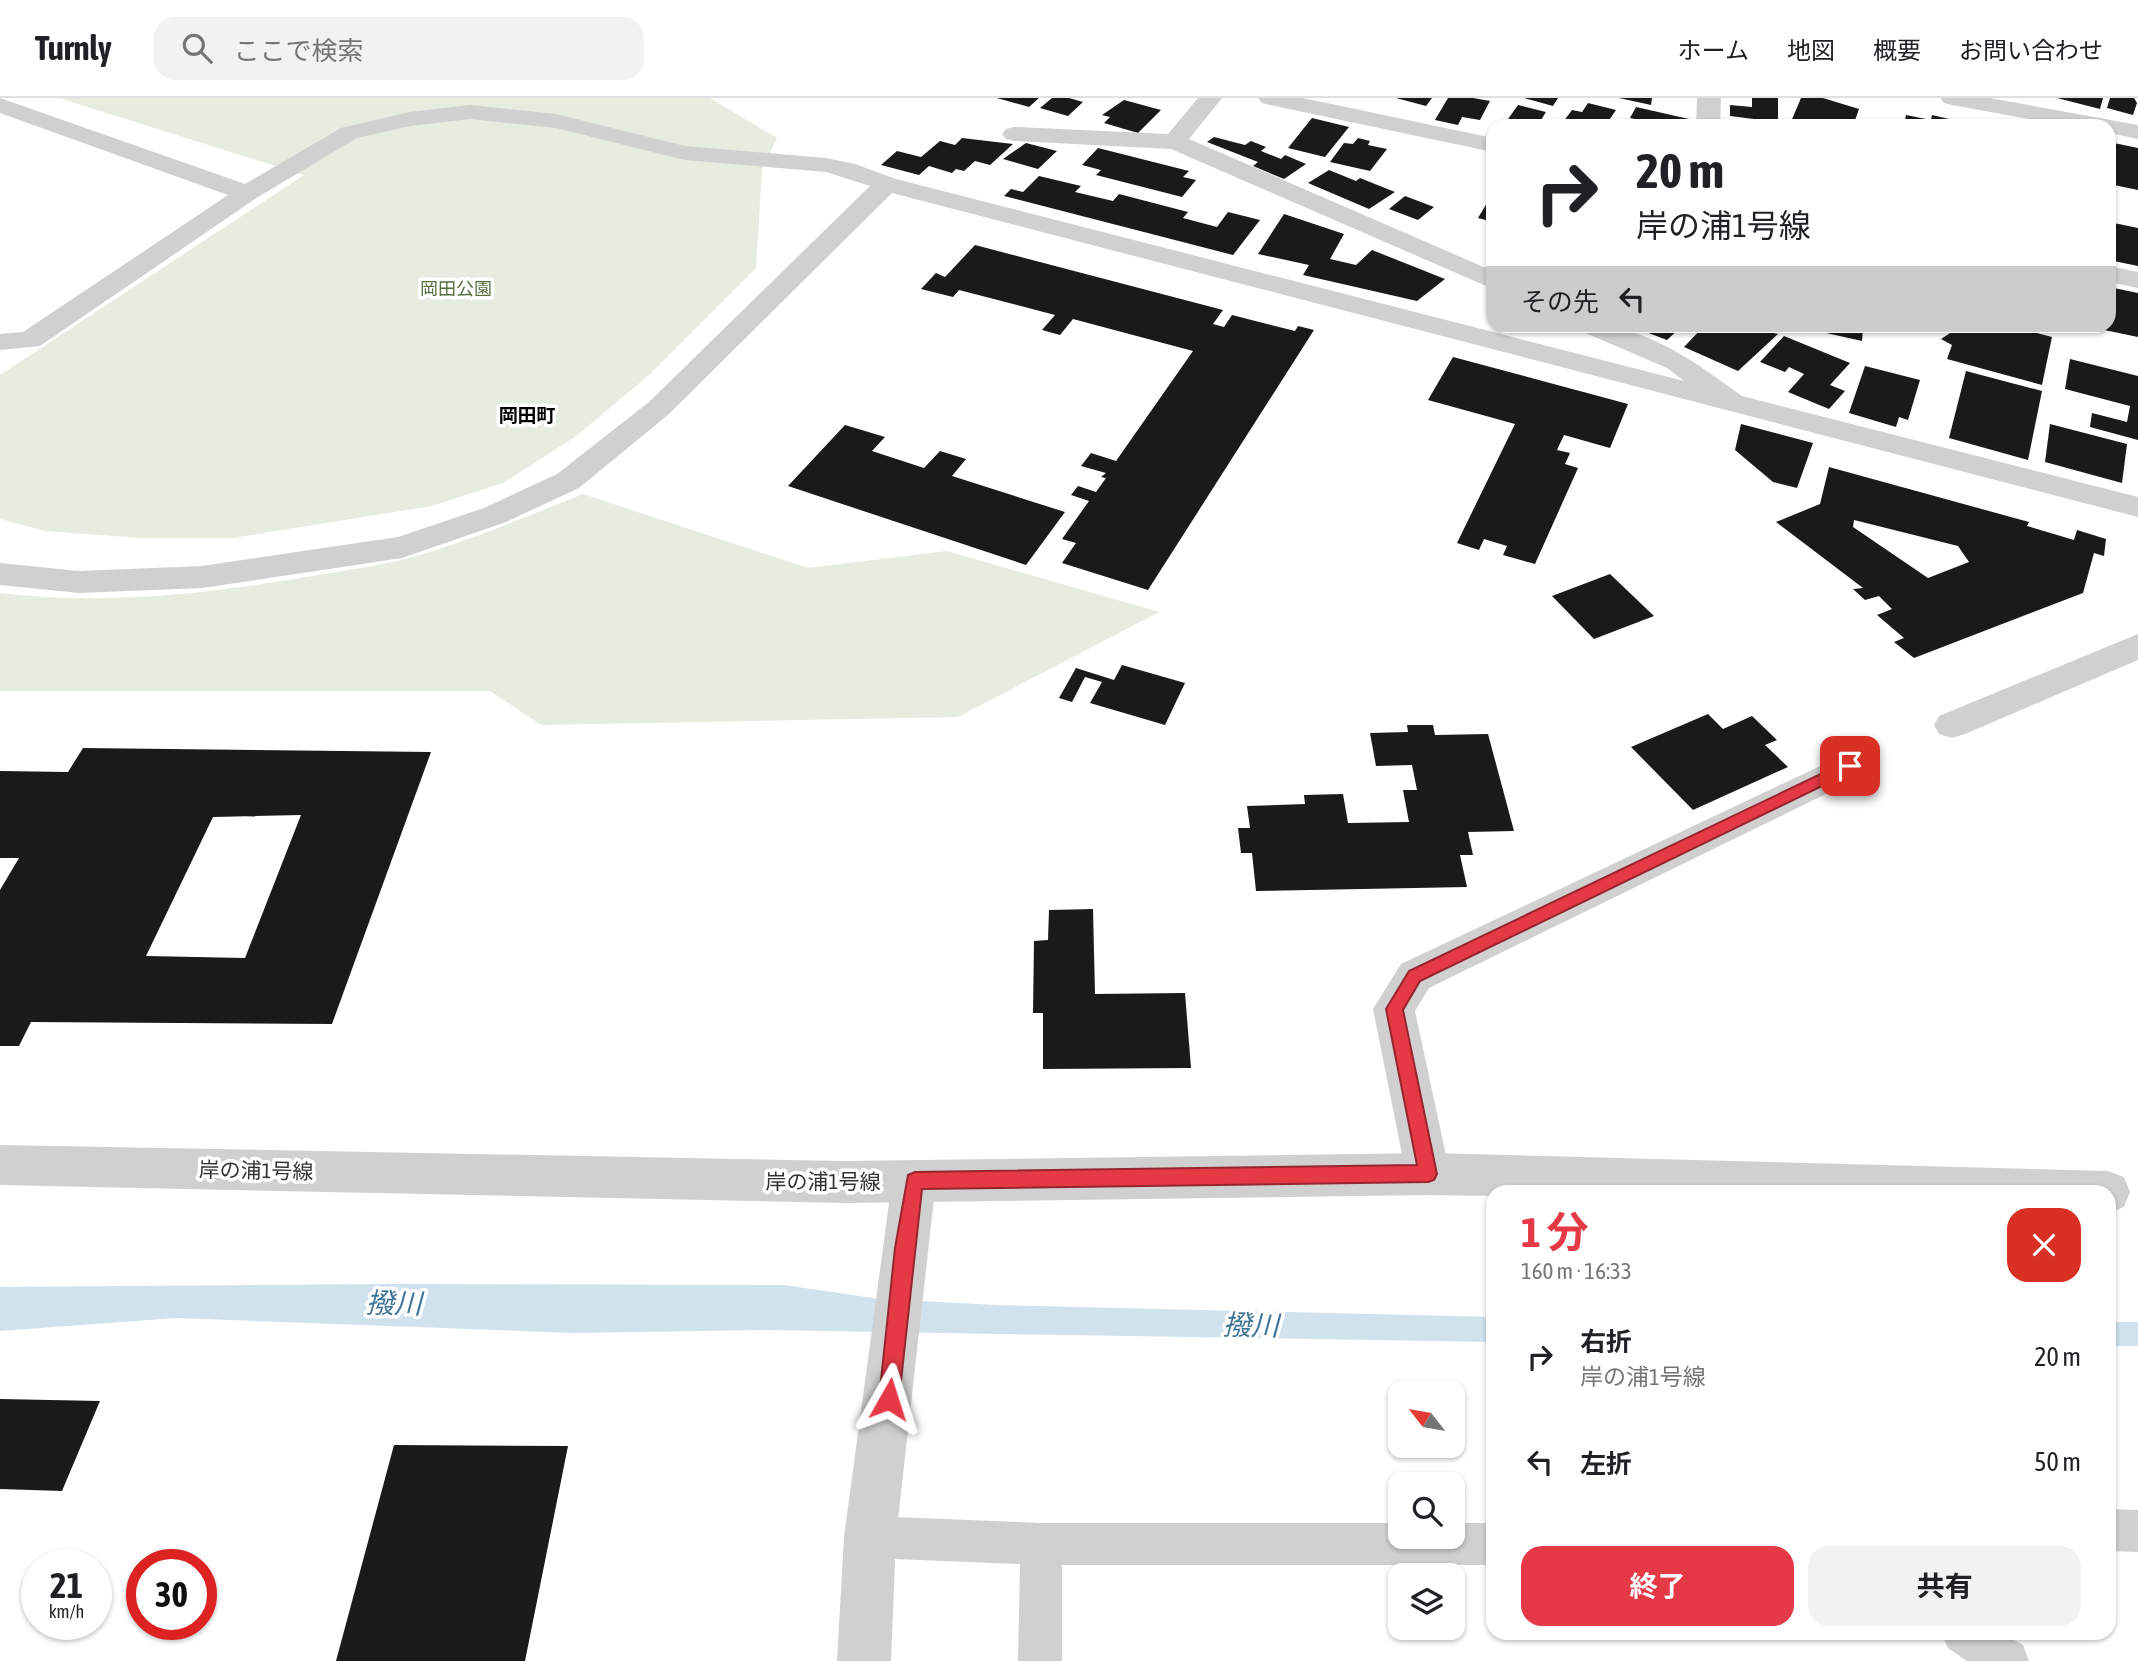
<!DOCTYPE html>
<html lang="ja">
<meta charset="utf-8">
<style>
:root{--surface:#fff;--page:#f2f2f2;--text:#202124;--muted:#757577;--line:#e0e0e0;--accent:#e63946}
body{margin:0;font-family:"Asap Condensed","Noto Sans JP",sans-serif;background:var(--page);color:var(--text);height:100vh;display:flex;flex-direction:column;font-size:26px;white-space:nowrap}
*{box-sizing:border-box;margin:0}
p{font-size:23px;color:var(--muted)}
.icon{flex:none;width:38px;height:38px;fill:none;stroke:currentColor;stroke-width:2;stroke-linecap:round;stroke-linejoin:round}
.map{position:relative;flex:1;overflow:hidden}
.sheet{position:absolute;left:1486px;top:1087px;width:630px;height:455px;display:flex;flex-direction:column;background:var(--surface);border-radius:21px;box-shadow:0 2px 5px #0004}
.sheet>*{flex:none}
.top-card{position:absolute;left:1486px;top:21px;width:630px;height:214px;border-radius:21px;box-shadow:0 2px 5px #0004;background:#fff;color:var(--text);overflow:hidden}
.needle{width:46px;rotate:301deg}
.controls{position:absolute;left:1388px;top:1283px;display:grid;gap:14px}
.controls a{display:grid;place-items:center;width:77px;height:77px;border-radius:14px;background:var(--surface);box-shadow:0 2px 5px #0004;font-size:35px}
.speed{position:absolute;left:21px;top:1451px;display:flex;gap:14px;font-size:35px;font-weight:700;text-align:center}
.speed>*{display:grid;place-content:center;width:91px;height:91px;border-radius:50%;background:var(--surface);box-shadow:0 2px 5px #0004;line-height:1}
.speed small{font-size:18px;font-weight:400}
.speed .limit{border:10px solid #d22;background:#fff;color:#111}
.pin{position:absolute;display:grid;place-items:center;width:60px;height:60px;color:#fff;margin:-30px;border-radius:14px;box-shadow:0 4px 10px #0006}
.me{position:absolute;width:77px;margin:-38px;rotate:6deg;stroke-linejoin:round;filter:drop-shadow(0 0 5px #0008)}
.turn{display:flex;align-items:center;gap:24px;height:147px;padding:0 35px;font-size:32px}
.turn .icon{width:91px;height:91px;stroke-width:2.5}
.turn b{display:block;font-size:49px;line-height:60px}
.then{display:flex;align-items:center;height:66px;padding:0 35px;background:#0003;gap:14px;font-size:26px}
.round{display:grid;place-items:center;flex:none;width:74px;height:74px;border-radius:21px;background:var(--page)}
.summary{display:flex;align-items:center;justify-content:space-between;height:119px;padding:0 35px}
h1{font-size:42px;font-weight:700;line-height:52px;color:var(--accent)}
.button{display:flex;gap:14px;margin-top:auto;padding:14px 35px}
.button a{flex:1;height:80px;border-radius:21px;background:var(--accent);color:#fff;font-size:28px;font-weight:700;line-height:80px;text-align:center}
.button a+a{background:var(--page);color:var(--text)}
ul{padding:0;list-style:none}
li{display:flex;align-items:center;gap:21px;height:105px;padding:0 35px}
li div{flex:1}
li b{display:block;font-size:26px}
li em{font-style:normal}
header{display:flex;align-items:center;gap:42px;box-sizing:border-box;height:98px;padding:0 35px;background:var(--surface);border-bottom:2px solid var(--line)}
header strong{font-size:33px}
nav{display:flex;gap:38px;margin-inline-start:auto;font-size:24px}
.search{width:490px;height:63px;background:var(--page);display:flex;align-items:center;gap:18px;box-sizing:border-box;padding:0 24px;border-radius:21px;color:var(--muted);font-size:26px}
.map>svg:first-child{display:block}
.green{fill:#e6ecdf}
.water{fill:#cfe2ee}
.building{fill:#1a1a1a;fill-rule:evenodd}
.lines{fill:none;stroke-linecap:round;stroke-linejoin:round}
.service{fill:#d0d0d0;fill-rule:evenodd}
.minor{fill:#d0d0d0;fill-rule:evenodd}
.tertiary{fill:#d0d0d0;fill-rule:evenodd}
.route{fill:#e63946;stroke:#96252e;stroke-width:2}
.labels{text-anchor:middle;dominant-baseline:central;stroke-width:7;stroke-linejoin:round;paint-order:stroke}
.far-park-label{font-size:18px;fill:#56703f;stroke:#fff}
.far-neighbourhood-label{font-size:19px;font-weight:bold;fill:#000;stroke:#fff}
.street-label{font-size:21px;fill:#333;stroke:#fff}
.near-water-label{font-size:28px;font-style:italic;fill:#3f7597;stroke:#fff}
</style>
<header>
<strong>Turnly</strong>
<div class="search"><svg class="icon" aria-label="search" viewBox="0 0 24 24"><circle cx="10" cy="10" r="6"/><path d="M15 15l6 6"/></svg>ここで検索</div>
<nav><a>ホーム</a><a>地図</a><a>概要</a><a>お問い合わせ</a></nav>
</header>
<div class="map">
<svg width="2138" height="1563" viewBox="0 0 2138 1563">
<rect width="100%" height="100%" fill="#fff"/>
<g class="green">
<path d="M 59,0 L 710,0 L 777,40 L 762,71 L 756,170 L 648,278 L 575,339 L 503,385 L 432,408 L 233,440 L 140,440 L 45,433 L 0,421 L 0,277 L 304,77 Z"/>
<path d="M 583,396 L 808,470 L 947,453 L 1159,514 L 958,619 L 541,627 L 490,593 L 0,593 L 0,495 C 106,508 214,495 319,477 C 345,472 372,469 397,463 C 461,447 522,420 583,396 Z"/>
</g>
<g class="water">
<path d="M 396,1186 L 784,1187 L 880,1201 L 997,1207 L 1493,1219 L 1493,1244 L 765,1232 L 573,1235 L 176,1220 L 0,1233 L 0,1189 Z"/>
<rect x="2109" y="1224" width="29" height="24"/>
</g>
<g class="building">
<path d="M 997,0 L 1039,0 L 1029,9 Z"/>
<path d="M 1052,0 L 1069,0 L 1083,4 L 1068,18 L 1040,10 Z"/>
<path d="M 1396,0 L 1432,0 L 1426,8 Z"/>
<path d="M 1448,0 L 1473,0 L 1490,3 L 1480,22 L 1462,19 L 1458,27 L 1435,22 Z"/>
<path d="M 1524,0 L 1558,0 L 1553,8 Z"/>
<path d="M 1619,0 L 1652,0 L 1651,7 Z"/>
<path d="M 1752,0 L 1778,0 L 1778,24 L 1730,18 L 1730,7 L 1752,9 Z"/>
<path d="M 1801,0 L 1823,0 L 1859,11 L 1853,28 L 1790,26 Z"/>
<path d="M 2057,0 L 2103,0 L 2100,11 Z"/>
<path d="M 2110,0 L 2134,0 L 2137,5 L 2133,17 L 2107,10 Z"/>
<path d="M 1124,2 L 1161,12 L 1138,35 L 1104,25 L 1110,19 L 1102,17 Z"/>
<path d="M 1588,5 L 1616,12 L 1605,28 L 1560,28 L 1572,12 L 1582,14 Z"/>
<path d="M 1518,7 L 1546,14 L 1541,22 L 1551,24 L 1549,28 L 1503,28 Z"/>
<path d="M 1636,9 L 1689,21 L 1685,28 L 1667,28 L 1630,20 Z"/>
<path d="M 1906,17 L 1931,22 L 1932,17 L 1979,28 L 1904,28 Z"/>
<path d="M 1312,20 L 1349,29 L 1325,59 L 1288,50 Z"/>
<path d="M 1214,39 L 1245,47 L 1251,43 L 1266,49 L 1261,53 L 1281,61 L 1285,57 L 1306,66 L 1284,81 L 1253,68 L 1258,64 L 1207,44 Z"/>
<path d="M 962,40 L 1013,46 L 990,67 L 975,63 L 964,73 L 956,71 L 952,75 L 929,68 L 919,77 L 881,67 L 897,53 L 921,59 L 940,43 L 955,47 Z"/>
<path d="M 1358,40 L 1370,43 L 1368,47 L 1387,51 L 1370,73 L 1330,64 L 1344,45 L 1353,46 Z"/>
<path d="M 2109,44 L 2138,50 L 2138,92 L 2109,86 Z"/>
<path d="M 1026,45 L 1057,53 L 1038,71 L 1003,61 Z"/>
<path d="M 1098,50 L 1189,73 L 1183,79 L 1196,82 L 1182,99 L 1096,77 L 1101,72 L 1082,67 Z"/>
<path d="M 1329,72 L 1356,83 L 1360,80 L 1395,94 L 1369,111 L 1308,85 Z"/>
<path d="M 1039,78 L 1081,88 L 1075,94 L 1113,103 L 1119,96 L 1188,114 L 1183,120 L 1217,129 L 1228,114 L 1260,122 L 1233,157 L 1004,98 L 1011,91 L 1023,94 Z"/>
<path d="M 1493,95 L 1493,124 L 1478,120 Z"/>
<path d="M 1405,98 L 1434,109 L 1418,122 L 1389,111 Z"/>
<path d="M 1284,116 L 1344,136 L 1330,161 L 1356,167 L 1372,152 L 1445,181 L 1417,203 L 1303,177 L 1309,167 L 1258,156 Z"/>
<path d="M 2109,124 L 2138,130 L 2138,168 L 2109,162 Z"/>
<path d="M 975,147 L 1223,212 L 1213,226 L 1224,229 L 1232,217 L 1295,233 L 1298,228 L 1314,232 L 1148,492 L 1062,465 L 1076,445 L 1062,441 L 1089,403 L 1071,397 L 1078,388 L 1096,394 L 1106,380 L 1101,379 L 1106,375 L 1081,368 L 1091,355 L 1116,363 L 1193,253 L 1073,221 L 1060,237 L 1042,232 L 1055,217 L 959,192 L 953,199 L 921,191 L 936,175 L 945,179 Z"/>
<path d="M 2109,189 L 2138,195 L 2138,239 L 2090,229 L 2109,228 Z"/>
<path d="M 1630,228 L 1682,228 L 1667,242 Z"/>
<path d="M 1704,228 L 1742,228 L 1778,236 L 1738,273 L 1684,249 Z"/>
<path d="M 1795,228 L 1847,228 L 1863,231 L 1862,243 Z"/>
<path d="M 1961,228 L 2011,228 L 2052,239 L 2042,287 L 1947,261 L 1952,247 L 1941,241 Z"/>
<path d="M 1784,238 L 1850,265 L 1830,287 L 1845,293 L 1829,311 L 1788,294 L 1804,276 L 1789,269 L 1785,274 L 1760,264 Z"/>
<path d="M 1453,259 L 1628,306 L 1610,350 L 1564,337 L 1557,352 L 1570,355 L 1565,366 L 1578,370 L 1535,466 L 1503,457 L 1507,448 L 1484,441 L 1479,452 L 1457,445 L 1515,326 L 1428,302 Z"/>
<path d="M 2070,261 L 2138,278 L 2138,342 L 2090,329 L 2092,315 L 2127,324 L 2130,308 L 2065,291 Z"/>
<path d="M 1865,268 L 1920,282 L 1908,322 L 1899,319 L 1896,329 L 1849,315 Z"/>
<path d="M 1966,273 L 2042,293 L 2028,362 L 1949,340 Z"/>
<path d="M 1741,326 L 1813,345 L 1797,390 L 1773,384 L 1735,352 Z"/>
<path d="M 2050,326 L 2127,346 L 2122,385 L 2045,364 Z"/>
<path d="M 845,327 L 885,339 L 872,353 L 924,370 L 940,353 L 966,361 L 952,378 L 1065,414 L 1026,467 L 788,388 Z"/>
<path d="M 1829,369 L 2029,424 L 2027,428 L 2074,442 L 2077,432 L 2106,441 L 2104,458 L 2094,455 L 2083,495 L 1914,560 L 1894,544 L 1904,540 L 1877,517 L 1892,511 L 1879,498 L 1865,502 L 1853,491 L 1863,490 L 1776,424 L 1820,406 ZM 1854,422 L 1958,448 L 1969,464 L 1928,480 L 1853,429 Z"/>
<path d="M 1610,476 L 1654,518 L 1594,541 L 1552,498 Z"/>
<path d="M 1122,567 L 1185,585 L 1165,627 L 1090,605 L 1102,584 L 1085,579 L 1072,604 L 1059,600 L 1076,570 L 1114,582 Z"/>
<path d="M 1708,616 L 1723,631 L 1752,618 L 1777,642 L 1765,647 L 1788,669 L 1693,712 L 1631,649 Z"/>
<path d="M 1407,627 L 1433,627 L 1435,637 L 1488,636 L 1514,733 L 1468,734 L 1473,757 L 1460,757 L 1467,789 L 1256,793 L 1252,755 L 1241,755 L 1238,730 L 1250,730 L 1247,708 L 1305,706 L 1304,697 L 1343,696 L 1348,725 L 1409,724 L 1403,692 L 1417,692 L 1412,667 L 1376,668 L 1370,635 L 1408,634 Z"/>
<path d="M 83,650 L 431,654 L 332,926 L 31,924 L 19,948 L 0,948 L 0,792 L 19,760 L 0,760 L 0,673 L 68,674 ZM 301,717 L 245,860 L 146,858 L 213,719 Z"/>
<path d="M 1093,811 L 1095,896 L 1185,895 L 1191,970 L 1043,971 L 1043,915 L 1033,915 L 1034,843 L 1048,842 L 1049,812 Z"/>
<path d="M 0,1301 L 100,1303 L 62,1393 L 0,1391 Z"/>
<path d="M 394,1347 L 568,1348 L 525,1563 L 336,1563 Z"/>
</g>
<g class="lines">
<g class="service">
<path d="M 2109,1411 L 2138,1412 L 2138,1454 L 2109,1453 Z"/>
<path d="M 870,1418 L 1041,1425 L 1400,1425 L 1400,1438 L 1452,1438 L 1452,1425 L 1493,1425 L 1493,1467 L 1062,1467 L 1062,1563 L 1018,1563 L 1020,1466 L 870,1460 L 855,1454 L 849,1439 L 855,1424 Z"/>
<path d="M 1941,1535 L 2002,1535 L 2023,1547 L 2029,1563 L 1967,1563 L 1948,1550 Z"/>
</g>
<g class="minor">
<path d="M 0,0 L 245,86 L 341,30 L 410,14 L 470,7 L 556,16 L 685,48 L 826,60 L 855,66 L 896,81 L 1684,283 L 1667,270 L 1583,234 L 1579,228 C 1640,222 1695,264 1742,298 L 2138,399 L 2138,419 L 892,95 L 669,316 L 579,390 L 506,424 L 402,460 L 202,490 L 79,495 L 0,487 L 0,465 L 79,473 L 202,468 L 398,439 L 484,410 L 557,376 L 649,304 L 870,88 L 826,74 L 685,62 L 556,30 L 470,21 L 410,28 L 357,40 L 258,99 L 40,248 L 0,252 L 0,236 L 23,234 L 228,97 L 0,15 Z"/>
<path d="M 1198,0 L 1222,0 L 1189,41 L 1493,173 L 1493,191 L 1171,51 L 1014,43 L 1006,41 L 1002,36 L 1006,31 L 1014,29 L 1168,36 Z"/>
<path d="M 1258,0 L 1303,0 L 1493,40 L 1493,54 L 1270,7 L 1262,5 Z"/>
<path d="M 1697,0 L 1721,0 L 1720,28 L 1696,28 Z"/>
<path d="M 2109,168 L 2138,174 L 2138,190 L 2109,184 Z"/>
<path d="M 2138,536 L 2138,562 L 1965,636 L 1952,640 L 1939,636 L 1934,627 L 1939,618 Z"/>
<path d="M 1850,654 L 1863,658 L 1868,668 L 1863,678 L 1429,890 L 1415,913 L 1450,1076 L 1444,1091 L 1428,1097 L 1412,1091 L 1406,1076 L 1373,911 L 1401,866 Z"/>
<path d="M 914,1062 L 930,1068 L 936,1083 L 896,1439 L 891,1563 L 837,1563 L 844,1439 L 892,1083 L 898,1068 Z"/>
</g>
<g class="tertiary">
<path d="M 1940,0 L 1990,0 L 2138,27 L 2138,41 L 2109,35 L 2109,28 L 2067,28 L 1952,7 L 1944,5 Z"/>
<path d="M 0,1047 L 845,1063 L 1428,1055 L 2108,1073 L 2124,1079 L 2130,1094 L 2124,1109 L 2109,1115 L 2109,1094 L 1493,1094 L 1493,1098 L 1428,1097 L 845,1105 L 0,1087 Z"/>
</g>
</g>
<path class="route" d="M 1850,662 L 1855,664 L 1857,668 L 1855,672 L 1420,883 L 1403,912 L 1437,1076 L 1434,1082 L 1428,1084 L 922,1091 L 899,1301 L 896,1308 L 889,1311 L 882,1308 L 879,1301 L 895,1150 L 908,1077 L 915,1074 L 1417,1067 L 1386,911 L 1409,873 Z"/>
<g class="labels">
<g class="far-park-label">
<text x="456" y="190">岡田公園</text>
</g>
<g class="far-neighbourhood-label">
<text x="527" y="317">岡田町</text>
</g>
<g class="street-label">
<text transform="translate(256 1072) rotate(1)">岸の浦1号線</text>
<text x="823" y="1083">岸の浦1号線</text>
</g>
<g class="near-water-label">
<text transform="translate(394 1205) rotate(1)">撥川</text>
<text transform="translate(1251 1227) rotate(1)">撥川</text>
</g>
</g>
</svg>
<div class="controls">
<a><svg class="needle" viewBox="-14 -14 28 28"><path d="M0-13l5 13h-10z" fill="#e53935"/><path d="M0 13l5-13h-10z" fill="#757577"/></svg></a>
<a><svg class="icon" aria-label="search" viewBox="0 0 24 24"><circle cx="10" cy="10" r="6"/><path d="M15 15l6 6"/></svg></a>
<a><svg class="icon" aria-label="layers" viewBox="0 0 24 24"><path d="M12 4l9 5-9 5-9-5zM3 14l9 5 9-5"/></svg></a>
</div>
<div class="speed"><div>21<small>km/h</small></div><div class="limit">30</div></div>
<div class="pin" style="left:1850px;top:668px;background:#d93025"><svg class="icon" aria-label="arrive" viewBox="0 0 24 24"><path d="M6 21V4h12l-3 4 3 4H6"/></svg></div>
<svg class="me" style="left:889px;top:1301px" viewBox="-20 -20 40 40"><path d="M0-17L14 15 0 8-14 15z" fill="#e63946" stroke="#fff" stroke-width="4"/></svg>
<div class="top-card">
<div class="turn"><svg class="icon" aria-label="right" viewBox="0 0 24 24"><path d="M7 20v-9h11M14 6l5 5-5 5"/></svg><div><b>20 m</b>岸の浦1号線</div></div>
<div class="then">その先<svg class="icon" aria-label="left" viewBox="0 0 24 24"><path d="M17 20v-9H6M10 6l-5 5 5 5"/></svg></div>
</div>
<section class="sheet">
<div class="summary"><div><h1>1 分</h1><p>160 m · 16:33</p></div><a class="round" style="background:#d93025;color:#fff"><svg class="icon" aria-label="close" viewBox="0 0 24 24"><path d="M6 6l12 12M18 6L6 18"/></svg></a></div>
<ul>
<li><svg class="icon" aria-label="right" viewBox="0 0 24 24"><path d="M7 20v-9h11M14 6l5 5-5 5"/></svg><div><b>右折</b><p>岸の浦1号線</p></div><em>20 m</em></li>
<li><svg class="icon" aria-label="left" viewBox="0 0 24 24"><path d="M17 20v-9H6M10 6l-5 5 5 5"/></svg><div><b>左折</b></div><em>50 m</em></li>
</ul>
<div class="button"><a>終了</a><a>共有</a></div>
</section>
</div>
